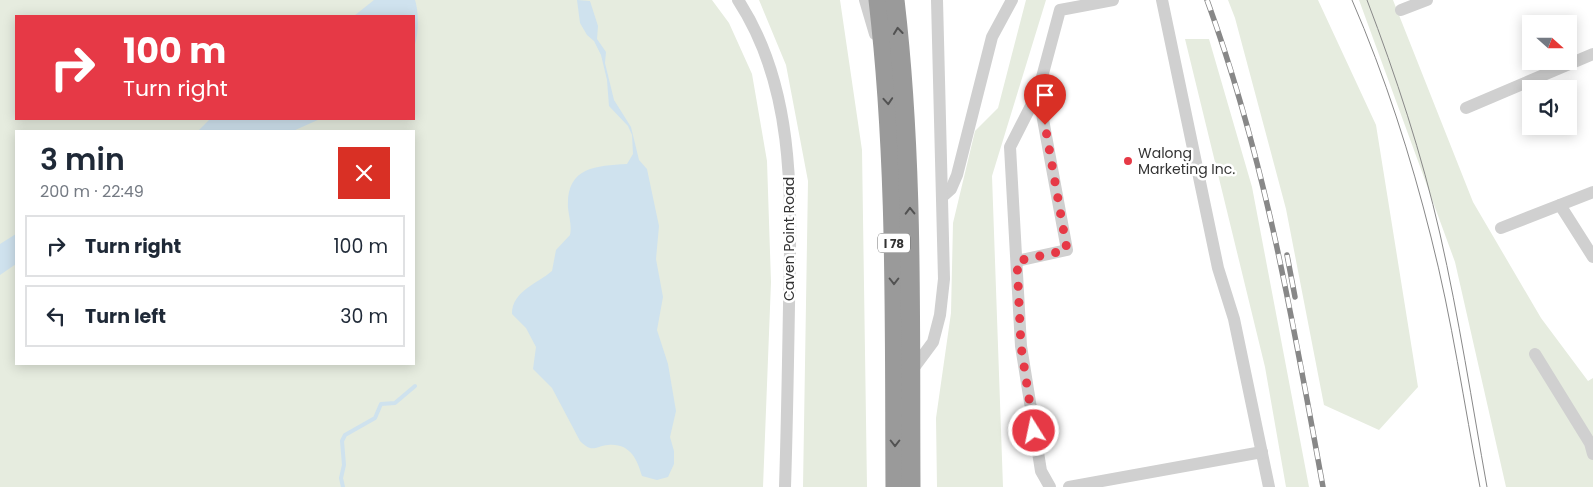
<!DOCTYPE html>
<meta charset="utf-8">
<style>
:root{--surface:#fff;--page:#f6f6f7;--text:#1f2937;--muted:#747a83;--line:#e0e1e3}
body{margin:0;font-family:Poppins,sans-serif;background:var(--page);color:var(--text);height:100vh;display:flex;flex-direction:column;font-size:19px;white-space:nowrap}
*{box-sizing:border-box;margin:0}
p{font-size:16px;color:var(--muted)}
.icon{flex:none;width:28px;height:28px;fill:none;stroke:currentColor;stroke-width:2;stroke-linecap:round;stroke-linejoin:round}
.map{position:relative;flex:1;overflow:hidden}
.drawer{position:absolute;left:15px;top:130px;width:400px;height:235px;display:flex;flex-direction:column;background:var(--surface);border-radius:0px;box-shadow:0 2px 12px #0003}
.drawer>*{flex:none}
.hud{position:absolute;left:15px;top:15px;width:400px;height:105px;border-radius:0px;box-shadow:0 2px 12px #0003;background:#e63946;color:#fff;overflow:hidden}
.needle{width:32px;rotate:111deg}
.tools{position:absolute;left:1522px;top:15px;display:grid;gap:10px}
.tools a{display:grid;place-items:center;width:55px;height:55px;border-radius:0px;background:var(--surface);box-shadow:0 2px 12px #0003;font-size:25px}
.pin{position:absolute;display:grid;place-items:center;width:42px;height:42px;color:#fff;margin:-51px -21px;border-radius:50% 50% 50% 0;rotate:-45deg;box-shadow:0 0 5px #0007}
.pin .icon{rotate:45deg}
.me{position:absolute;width:55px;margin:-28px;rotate:350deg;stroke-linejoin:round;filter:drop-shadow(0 0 4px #0008)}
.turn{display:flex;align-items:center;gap:18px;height:105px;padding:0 25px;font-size:22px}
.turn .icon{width:65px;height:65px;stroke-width:2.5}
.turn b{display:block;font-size:35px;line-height:42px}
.round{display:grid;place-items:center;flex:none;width:52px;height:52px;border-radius:0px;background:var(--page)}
.summary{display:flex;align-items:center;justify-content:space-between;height:85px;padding:0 25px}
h1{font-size:30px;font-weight:600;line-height:38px}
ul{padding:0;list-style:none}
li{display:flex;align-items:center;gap:15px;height:62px;margin:0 10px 8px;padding:0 15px;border:2px solid var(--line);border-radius:0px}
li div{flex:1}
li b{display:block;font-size:19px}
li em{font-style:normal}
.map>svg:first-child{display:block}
.green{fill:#e6ecdf;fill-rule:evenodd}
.water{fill:#cfe2ee}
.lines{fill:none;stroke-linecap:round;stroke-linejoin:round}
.stream{stroke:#cfe2ee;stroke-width:4}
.minor{stroke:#d0d0d0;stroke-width:12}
.highway{stroke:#9a9a9a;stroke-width:19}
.tram{stroke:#888;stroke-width:1}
.rail-casing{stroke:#888;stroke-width:5.5}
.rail{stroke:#fff;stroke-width:4;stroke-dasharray:11;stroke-linecap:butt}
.oneway{stroke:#525252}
.route{stroke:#e63946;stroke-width:9;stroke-dasharray:0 16.2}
.poi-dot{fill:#e63946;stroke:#fff;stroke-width:2}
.labels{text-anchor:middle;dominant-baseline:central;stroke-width:5;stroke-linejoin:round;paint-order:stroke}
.shield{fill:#fff;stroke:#707070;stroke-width:1}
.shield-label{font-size:12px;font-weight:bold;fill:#333}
.poi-label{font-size:14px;fill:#333;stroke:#fff;text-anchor:start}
.street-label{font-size:14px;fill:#333;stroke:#fff}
</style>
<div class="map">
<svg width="1593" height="487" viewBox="0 0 1593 487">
<rect width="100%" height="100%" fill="#fff"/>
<g class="green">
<path d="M 0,0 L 712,0 L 729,23 L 752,74 L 767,161 L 771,282 L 763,487 L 0,487 ZM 16,16 L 414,16 L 414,119 L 16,119 ZM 16,131 L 414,131 L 414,364 L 16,364 Z"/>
<path d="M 759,0 L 840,0 L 862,150 L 867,487 L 803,487 L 808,181 L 786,65 Z"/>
<path d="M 1026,0 L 1046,0 L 992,176 L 1003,487 L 937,487 L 936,418 L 951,313 L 953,223 L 975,131 L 998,108 Z"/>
<path d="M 1228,0 L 1318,0 L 1376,125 L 1418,387 L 1379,430 L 1324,405 L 1286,209 L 1235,18 Z"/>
<path d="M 1359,0 L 1393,0 L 1473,202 L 1541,318 L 1588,381 L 1593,378 L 1593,487 L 1506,487 L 1455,262 Z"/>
<path d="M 1185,39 L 1209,39 L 1252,187 L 1309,487 L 1286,487 L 1265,367 Z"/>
</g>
<g class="water">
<path d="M 374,0 L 415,0 C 419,12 419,36 414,47 L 414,16 L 354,16 Z"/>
<path d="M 577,0 L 590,1 L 598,26 L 597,39 L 606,52 L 605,63 L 614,100 L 631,127 L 639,160 L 647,169 L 659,226 L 656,259 L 663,297 L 657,330 L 668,364 L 676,411 L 670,437 L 674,451 L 674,464 L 668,477 L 657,480 L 642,476 C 637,459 630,443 608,445 C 595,446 593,454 580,441 L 552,388 L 533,369 L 536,347 L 526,328 L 512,314 C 512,291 537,284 552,271 L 556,250 L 570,235 C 572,226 569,217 568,208 C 566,167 595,166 627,164 L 633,154 L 632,135 L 628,126 L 609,106 L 607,80 L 601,55 L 594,41 L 587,35 L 580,23 Z"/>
<path d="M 210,119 L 320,119 L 293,131 L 198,131 Z"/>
<path d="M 16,234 L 16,264 L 0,275 L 0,244 Z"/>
</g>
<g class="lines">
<path class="stream" d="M 343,487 L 341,478 L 344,465 L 342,441 L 345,435 L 375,418 L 381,404 L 395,403 L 415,386"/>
<g class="minor">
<path d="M 738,0 C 797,90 791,202 789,305 C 788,366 787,426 785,487"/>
<path d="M 865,0 L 875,34"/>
<path d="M 1162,0 L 1218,268 L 1234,319 L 1269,487"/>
<path d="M 1401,10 L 1427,0"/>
<path d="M 1466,108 L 1593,54"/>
<path d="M 942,197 L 951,189 L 957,175 L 992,37 L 1012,0"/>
<path d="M 1560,205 L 1593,257"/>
<path d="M 1501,228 L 1593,192"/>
<path d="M 1017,261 L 1067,250 L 1038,92"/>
<path d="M 1535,354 L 1590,443 L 1593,454"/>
<path d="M 910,373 L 933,342 L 940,315 L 944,279 L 937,0"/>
<path d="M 1050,487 L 1041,471 L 1021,346 L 1010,147 L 1038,92 L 1060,10 L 1113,0"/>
<path d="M 1069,487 L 1262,452"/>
</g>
<g class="highway">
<path d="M 878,0 C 897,162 894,324 895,487"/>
<path d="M 895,0 C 914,162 910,324 911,487"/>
</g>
<g class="tram">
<path d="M 1352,0 C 1385,76 1411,157 1431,237 C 1452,319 1464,404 1480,487"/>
<path d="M 1367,0 C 1396,76 1422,155 1440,234 C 1459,318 1472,403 1487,487"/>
</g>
<defs>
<g id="rail">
<path d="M 1207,0 C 1265,158 1293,322 1323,487"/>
<path d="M 1287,255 L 1295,297"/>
</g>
</defs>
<use href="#rail" class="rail-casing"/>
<use href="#rail" class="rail"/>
</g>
<defs><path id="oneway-chevron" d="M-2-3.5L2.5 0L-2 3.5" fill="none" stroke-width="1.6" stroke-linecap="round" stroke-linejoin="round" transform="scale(1.25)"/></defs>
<g class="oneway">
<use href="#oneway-chevron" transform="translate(898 31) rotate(-96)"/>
<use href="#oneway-chevron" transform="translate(888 101) rotate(86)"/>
<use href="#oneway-chevron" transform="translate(910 211) rotate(-91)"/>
<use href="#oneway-chevron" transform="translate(894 281) rotate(90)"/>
<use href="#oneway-chevron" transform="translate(895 443) rotate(90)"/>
</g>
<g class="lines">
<path class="route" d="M 1034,431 L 1021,346 L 1017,261 L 1067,250 L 1045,125"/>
</g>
<circle class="poi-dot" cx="1128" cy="161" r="5"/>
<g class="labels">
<rect class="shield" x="878" y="233.5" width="32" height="19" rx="4"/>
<g class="shield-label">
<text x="894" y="243">I 78</text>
</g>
<g class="poi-label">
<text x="1138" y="153">Walong<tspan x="1138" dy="16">Marketing Inc.</tspan></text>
</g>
<g class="street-label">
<text transform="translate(789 239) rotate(-90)">Caven Point Road</text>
</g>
</g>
</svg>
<div class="tools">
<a><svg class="needle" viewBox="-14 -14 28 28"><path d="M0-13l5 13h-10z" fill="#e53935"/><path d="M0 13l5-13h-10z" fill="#747a83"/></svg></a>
<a><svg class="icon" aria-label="sound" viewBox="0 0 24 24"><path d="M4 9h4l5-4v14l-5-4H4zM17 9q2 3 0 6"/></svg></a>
</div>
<div class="pin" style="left:1045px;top:125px;background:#d93025"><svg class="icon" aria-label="arrive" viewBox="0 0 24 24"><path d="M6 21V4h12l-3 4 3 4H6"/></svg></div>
<svg class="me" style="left:1034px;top:431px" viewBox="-20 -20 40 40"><circle r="17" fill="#e63946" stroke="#fff" stroke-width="3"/><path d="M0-11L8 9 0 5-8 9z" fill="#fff"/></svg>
<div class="hud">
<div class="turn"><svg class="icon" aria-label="right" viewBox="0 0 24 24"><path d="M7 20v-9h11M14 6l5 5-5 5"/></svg><div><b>100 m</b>Turn right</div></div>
</div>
<section class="drawer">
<div class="summary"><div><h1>3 min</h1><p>200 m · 22:49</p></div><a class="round" style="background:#d93025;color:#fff"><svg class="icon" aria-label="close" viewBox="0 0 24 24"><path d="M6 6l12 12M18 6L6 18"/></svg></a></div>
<ul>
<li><svg class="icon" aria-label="right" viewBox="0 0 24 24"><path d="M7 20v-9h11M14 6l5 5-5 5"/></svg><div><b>Turn right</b></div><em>100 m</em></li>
<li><svg class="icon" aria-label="left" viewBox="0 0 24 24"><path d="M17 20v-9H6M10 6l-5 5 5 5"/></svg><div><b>Turn left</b></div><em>30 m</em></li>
</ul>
</section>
</div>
